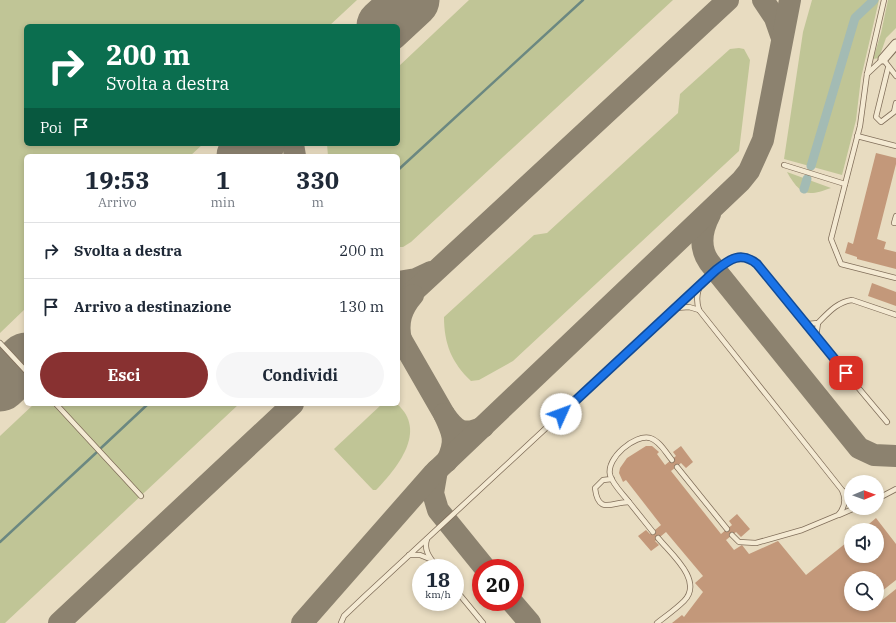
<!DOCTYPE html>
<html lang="it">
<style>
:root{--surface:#fff;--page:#f6f6f7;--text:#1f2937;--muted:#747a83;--line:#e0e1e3;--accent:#883131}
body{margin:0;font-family:"IBM Plex Serif",serif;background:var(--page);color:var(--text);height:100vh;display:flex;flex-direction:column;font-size:15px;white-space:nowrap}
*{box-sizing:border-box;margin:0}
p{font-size:13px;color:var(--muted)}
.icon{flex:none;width:22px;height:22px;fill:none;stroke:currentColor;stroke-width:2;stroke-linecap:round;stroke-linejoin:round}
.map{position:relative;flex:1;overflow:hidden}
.panel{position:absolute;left:24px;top:154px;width:376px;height:252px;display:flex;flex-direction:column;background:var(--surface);border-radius:6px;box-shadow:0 2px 6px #0003}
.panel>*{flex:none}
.hud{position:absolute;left:24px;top:24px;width:376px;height:122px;border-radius:6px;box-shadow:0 2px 6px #0003;background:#0b6e4f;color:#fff;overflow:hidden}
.needle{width:26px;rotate:89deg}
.fabs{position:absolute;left:844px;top:475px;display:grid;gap:8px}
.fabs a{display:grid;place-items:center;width:40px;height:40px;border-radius:50%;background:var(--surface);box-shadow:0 2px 6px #0003;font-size:20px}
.speed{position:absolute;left:412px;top:559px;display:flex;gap:8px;font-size:20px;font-weight:700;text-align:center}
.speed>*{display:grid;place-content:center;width:52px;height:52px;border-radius:50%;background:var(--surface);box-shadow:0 2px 6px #0003;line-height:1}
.speed small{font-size:10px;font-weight:400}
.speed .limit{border:6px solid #d22;background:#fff;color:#111}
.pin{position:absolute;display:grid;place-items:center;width:34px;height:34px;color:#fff;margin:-17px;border-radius:8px;box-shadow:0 2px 6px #0006}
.me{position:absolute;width:44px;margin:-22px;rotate:47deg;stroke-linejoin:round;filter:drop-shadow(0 0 3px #0008)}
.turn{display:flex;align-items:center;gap:14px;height:84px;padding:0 16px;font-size:18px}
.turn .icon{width:52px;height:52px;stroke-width:2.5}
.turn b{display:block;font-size:28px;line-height:34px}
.then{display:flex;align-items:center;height:38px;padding:0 16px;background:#0003;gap:8px;font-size:15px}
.eta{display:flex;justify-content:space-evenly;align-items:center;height:68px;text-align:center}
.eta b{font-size:24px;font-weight:700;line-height:28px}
.action{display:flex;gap:8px;margin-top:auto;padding:8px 16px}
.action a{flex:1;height:46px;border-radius:24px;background:var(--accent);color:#fff;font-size:16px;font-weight:700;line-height:46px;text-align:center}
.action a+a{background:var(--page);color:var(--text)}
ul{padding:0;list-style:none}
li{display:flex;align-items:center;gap:12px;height:56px;padding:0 16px;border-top:1px solid var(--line)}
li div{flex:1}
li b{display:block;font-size:15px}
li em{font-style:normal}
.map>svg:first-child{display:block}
.green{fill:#c0c596}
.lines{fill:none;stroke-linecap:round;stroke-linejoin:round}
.stream{stroke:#6b8881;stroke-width:2.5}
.canal{stroke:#a3bbb4;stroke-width:9}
.taxiway{stroke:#8c826f;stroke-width:22}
.runway{stroke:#8c826f;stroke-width:55}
.building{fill:#c3987a}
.lane-casing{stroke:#806e5a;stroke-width:6}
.street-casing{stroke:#806e5a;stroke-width:11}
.lane{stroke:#f4ead3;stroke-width:4.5}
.street{stroke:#f4ead3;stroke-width:9}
.route-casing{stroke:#114b97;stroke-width:10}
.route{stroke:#1a73e8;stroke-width:7}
</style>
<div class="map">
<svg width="896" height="623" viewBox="0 0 896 623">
<rect width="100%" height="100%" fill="#e8dcc1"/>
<g class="green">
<path d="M 0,0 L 357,0 L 329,26 L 26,26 L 26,144 L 203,144 L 190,156 L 26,156 L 26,308 L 0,333 Z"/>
<path d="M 469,0 L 673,0 L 411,242 L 403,247 L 398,247 L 398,156 L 328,156 L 327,144 L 398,144 L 398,67 Z"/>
<path d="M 812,0 L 879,0 L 861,78 L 856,120 L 842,175 L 784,159 L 803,32 Z"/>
<path d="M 888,0 L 896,0 L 896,28 L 886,38 L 879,58 L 873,59 L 881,33 Z"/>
<path d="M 739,48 L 744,49 L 750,60 L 739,151 L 513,361 L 479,380 L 471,381 C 452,363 444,344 444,317 L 534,235 L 547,233 L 678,113 L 680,94 L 730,49 Z"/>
<path d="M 787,172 L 831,188 C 807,197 800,195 787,172 Z"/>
<path d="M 34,404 L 239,404 L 5,623 L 0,623 L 0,436 Z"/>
<path d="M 382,404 L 397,404 C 428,431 397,468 376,490 L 373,490 L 334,449 Z"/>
</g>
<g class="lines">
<g class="stream">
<path d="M 398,170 L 583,0"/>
<path d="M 101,448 L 148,404"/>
<path d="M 0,542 L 97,452"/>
</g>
<g class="canal">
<path d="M 811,166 L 855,18 L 874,0"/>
<path d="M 804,189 L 807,179"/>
</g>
<g class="taxiway">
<path d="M 763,0 L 775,18 L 782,38"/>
<path d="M 293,144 L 295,156"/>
<path d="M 710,214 C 702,229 698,246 709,262 L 859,448 L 874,455 L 896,456"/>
<path d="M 398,282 L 416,279 L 431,272"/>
<path d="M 398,306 L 728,0"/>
<path d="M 398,334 L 444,414"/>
<path d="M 401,340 C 397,322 401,309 413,295"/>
<path d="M 447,461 C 457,441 453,433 444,414 C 455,430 463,437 483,427"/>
<path d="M 437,470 L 433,493 L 438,510 L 485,568"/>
<path d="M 512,602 L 530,623"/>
<path d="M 59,623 L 293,404"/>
<path d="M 302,623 L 433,474 L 741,181 L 749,171 L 763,140 L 790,0"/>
</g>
<g class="runway">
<path d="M 384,26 L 412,0"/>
<path d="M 244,156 L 257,144"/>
<path d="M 0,384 L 26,360"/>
</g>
</g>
<g class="building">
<path d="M 876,153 L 896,158 L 896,164 L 877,239 L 886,242 L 884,249 L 896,252 L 896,269 L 857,259 L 857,257 L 845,253 L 848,242 L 853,244 Z"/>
<path d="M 872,283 L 896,292 L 896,306 L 868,296 Z"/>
<path d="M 646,446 L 652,446 L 659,452 L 657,454 L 665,465 L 676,456 L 673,452 L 681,446 L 693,462 L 686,468 L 681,463 L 671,471 L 721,534 L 732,525 L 729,521 L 737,514 L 750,529 L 741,537 L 736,532 L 726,540 L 734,550 L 742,545 L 749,554 L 778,541 L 806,575 L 851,539 L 851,556 L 877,556 L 877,530 L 862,530 L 876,518 L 896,544 L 896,580 L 877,595 L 877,578 L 851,578 L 851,604 L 867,604 L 871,609 L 896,589 L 896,622 L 672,623 L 682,615 L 684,617 L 703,592 L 695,583 L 703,576 L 666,532 L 655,541 L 659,545 L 651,551 L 638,536 L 646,530 L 650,534 L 661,525 L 626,480 L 623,482 L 619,473 L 620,468 L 627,458 Z"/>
</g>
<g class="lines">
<defs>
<g id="lane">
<path d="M 884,0 L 867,74 L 860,126 L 831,239 L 841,264 L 896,278"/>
<path d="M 888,68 L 876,117 L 881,122 L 894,112 L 896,103"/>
<path d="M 867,74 L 883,59 L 896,76"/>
<path d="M 857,136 L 896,146"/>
<path d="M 784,165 L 845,184"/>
<path d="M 896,216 L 894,223 L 896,223"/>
<path d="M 676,308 L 689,307 L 699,310"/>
<path d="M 804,323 L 887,422"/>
<path d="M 816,337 L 818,323"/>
<path d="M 0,343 L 26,371"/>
<path d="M 56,404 L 141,496"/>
<path d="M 677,467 L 727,529"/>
<path d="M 612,479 L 603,480 L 595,488 C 598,515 612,502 629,502 C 623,494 613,485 610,475 C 606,458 635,434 650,438 C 660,441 666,453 672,460"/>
<path d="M 843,491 L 851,496"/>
<path d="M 877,499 L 896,489"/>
<path d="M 629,502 L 653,532"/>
<path d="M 839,515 L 855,508"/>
<path d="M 732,535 L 739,542 L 756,543 L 802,530 L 838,515 C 845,508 846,499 842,490 L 699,310 C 691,284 710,275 728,260 C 739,254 748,256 757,264 L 803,321 L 808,324 L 818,323 C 828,313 837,302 852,300 L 896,315"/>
<path d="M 427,539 C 423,551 431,559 438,568"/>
<path d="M 409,555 L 420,555 L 430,559"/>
<path d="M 455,589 L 483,623"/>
<path d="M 341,623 L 344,616 L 364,597 L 698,287"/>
<path d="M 657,623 C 666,616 676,609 684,601 C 704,581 671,554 658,538"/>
</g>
<path id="street" d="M 883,59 L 896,44"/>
</defs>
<use href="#lane" class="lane-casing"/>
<use href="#street" class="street-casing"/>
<use href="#lane" class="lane"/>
<use href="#street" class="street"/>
</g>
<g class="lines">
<defs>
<path id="route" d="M 561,414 L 716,270 C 730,259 741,251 757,264 L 846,373"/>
</defs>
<use href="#route" class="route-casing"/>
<use href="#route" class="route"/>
</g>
</svg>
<div class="fabs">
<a><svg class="needle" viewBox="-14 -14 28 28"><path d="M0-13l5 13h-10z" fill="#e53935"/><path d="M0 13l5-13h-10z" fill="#747a83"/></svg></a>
<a><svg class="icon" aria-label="sound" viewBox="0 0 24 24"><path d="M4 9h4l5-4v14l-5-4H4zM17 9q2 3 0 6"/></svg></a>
<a><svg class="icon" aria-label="search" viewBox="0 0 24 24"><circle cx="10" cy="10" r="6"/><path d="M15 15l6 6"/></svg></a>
</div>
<div class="speed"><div>18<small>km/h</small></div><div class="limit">20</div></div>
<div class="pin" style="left:846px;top:373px;background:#d93025"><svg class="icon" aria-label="arrive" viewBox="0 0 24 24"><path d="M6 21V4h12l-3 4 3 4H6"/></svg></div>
<svg class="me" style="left:561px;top:414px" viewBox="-20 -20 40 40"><circle r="19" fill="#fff"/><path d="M0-13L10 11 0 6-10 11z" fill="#1a73e8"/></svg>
<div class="hud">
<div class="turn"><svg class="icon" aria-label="right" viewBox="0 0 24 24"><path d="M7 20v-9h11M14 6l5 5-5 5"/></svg><div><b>200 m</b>Svolta a destra</div></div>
<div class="then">Poi<svg class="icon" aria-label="arrive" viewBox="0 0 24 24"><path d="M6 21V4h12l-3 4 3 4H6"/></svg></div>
</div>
<section class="panel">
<div class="eta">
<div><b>19:53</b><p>Arrivo</p></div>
<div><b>1</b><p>min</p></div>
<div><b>330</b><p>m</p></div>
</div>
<ul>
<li><svg class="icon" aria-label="right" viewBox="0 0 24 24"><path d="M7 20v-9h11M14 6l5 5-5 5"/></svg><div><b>Svolta a destra</b></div><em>200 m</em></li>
<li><svg class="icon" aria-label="arrive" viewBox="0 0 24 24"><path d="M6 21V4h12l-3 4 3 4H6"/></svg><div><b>Arrivo a destinazione</b></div><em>130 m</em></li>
</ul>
<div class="action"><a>Esci</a><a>Condividi</a></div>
</section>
</div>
